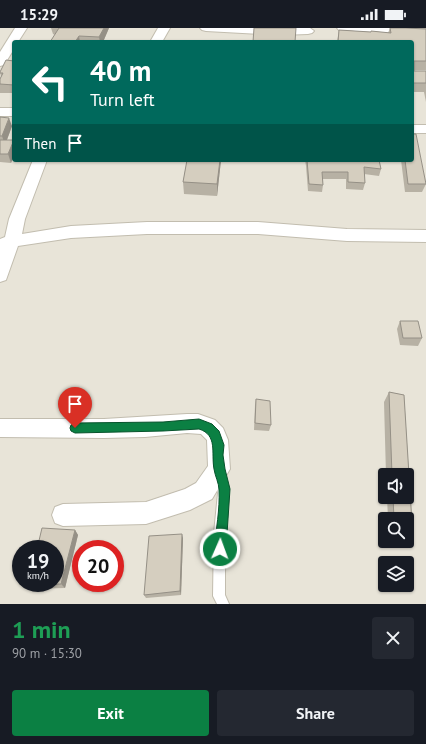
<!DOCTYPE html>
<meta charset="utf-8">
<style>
:root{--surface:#171b24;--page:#242831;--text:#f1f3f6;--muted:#9ea1a6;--accent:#0b8043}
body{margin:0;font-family:"PT Sans",sans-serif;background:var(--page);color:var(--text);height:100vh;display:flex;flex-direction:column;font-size:15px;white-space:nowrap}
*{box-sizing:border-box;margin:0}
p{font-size:13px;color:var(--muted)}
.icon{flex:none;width:22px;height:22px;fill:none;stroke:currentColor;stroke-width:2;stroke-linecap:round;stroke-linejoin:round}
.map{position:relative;height:576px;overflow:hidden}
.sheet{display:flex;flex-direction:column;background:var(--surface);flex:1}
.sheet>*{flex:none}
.top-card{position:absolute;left:12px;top:12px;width:402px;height:122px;border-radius:4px;box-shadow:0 1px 3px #0004;background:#00695c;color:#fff;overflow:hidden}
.tools{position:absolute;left:378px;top:440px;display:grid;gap:8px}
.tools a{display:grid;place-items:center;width:36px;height:36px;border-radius:4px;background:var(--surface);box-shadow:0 1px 3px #0004;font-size:20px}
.speed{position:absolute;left:12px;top:512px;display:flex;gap:8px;font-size:20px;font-weight:700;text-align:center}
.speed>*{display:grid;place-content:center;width:52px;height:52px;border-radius:50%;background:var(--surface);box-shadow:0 1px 3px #0004;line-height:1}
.speed small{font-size:10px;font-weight:400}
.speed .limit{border:6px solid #d22;background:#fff;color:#111}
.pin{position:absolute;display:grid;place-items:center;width:34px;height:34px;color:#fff;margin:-41px -17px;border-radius:50% 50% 50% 0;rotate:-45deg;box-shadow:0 0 4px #0007}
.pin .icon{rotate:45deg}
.me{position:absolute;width:44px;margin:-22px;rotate:2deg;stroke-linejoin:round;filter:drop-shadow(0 0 3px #0008)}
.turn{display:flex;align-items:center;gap:14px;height:84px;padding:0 12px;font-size:18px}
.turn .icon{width:52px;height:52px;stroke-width:2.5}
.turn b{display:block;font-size:28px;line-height:34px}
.then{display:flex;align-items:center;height:38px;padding:0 12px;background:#0003;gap:8px;font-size:15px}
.round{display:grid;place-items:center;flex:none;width:42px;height:42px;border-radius:4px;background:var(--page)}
.summary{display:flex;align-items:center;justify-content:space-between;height:68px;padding:0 12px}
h1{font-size:24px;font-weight:700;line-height:30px;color:#1e9e55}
.cta{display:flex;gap:8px;margin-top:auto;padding:8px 12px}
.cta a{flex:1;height:46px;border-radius:4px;background:var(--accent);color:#fff;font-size:16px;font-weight:700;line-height:46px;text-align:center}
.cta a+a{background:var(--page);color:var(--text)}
.status{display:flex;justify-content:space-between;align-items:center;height:28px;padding:0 20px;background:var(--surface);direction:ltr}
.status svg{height:11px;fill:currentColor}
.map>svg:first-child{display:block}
.residential{fill:#e8e4d8;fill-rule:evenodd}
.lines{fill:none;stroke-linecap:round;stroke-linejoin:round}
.lane-casing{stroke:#c2bdaf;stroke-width:2}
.street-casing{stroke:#c2bdaf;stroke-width:2}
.lane{fill:#fff;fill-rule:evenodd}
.street{fill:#fff;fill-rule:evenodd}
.wall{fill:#b7b1a4}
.shaded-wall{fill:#959086}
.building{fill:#d5cebf;stroke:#959086}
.route{fill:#0b8043;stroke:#07532c}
</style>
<div class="status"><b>15:29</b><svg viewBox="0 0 49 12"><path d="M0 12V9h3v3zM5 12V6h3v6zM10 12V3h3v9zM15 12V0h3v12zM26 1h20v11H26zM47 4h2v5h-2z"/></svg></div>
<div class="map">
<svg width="426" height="576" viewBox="0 0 426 576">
<rect width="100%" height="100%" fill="#f4f2ea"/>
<path class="residential" d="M 0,0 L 426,0 L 426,576 L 0,576 ZM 14,14 L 412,14 L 412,132 L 14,132 ZM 385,447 L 407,447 L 407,469 L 385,469 ZM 385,491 L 407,491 L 407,513 L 385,513 ZM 21,521 L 55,521 L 55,555 L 21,555 ZM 81,521 L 115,521 L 115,555 L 81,555 ZM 385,535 L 407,535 L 407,557 L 385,557 Z"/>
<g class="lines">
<defs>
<path id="lane" d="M 219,436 L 223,437 L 224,441 L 229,465 L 226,505 L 225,544 L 225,567 L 229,576 L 217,576 L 213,568 L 214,505 L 218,465 L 214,441 L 215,437 Z"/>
<g id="street">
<path d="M 15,0 L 27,0 L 18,14 L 14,14 L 14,21 L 4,37 L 0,38 L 0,24 Z"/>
<path d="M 158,0 L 170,0 L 162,14 L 150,14 Z"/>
<path d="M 200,0 L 310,0 L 314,3 L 312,5 L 308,6 L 280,7 L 206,3 L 202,2 Z"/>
<path d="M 337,0 L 391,0 L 426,3 L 426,9 L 343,3 L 339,2 Z"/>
<rect x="0" y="80" width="14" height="8"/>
<rect x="412" y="97" width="14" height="8"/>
<path d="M 33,132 L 47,132 L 25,191 L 22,206 L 71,198 L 147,194 L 258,194 L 347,201 L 426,202 L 426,214 L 347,213 L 258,206 L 147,206 L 71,210 L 18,218 L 6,252 L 0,254 L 0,211 L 5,209 L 9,191 Z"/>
<path d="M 187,386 L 198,386 L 215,392 L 223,400 L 228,412 L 230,441 L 212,471 L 190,482 L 146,496 L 63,498 L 55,495 L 52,487 L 55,479 L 63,476 L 146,474 L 185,461 L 196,455 L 208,438 L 207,412 L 201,406 L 187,405 L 145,409 L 104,410 L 0,409 L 0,391 L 104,391 Z"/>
</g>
</defs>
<use href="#lane" class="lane-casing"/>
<use href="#street" class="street-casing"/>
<use href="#lane" class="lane"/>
<use href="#street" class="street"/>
</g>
<g class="wall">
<path d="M 51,0 L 109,0 L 103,14 L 50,14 L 55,7 L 53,6 Z"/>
<path d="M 390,0 L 426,0 L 426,42 L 414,42 L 414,43 L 426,43 L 426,74 L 424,64 L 412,64 L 412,14 L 337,14 L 339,2 L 371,4 L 371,3 L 388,5 Z"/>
<path d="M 14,33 L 14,65 L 0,65 L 0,51 L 1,49 L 0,44 Z"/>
<path d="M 0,89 L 12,98 L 7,112 L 14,112 L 14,127 L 11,135 L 0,134 Z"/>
<path d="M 187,132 L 221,132 L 217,168 L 184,166 L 183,154 Z"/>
<path d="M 305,132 L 379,132 L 381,141 L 379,148 L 364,146 L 365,155 L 363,162 L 346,161 L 346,151 L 323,151 L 323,157 L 322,164 L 308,163 L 306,138 Z"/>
<path d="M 401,132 L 412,132 L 426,156 L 422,164 L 405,164 Z"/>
<path d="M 400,293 L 422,310 L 418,318 L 400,317 L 397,301 Z"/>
<path d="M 389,364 L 404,367 L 413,511 L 406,518 L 388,516 L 388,513 L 407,513 L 407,491 L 388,491 L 387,469 L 407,469 L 407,447 L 386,447 L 384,374 Z"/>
<path d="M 256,371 L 271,397 L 269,403 L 254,402 L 255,377 Z"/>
<path d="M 75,502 L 78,507 L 65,560 L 31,561 L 27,557 Z"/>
<path d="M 183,510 L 181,567 L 146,570 L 144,567 Z"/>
</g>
<g class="shaded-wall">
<path d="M 104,0 L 109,0 L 103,14 L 100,14 L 99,9 Z"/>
<path d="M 79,8 L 80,14 L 75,14 Z"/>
<path d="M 9,90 L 12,98 L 5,117 L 2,108 Z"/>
<path d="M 14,112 L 14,127 L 11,135 L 8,126 Z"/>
<path d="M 220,132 L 221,132 L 217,168 L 217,156 Z"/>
<path d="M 75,502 L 78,507 L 65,560 L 61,556 Z"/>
<path d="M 182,506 L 183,510 L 181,567 L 180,563 Z"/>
</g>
<g class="building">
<path d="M 59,0 L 104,0 L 99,9 L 79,8 L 75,14 L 50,14 Z"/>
<path d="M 254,0 L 296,0 L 295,14 L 253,14 Z"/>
<path d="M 390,0 L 406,0 L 426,1 L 426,33 L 414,33 L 414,43 L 426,43 L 426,55 L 412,55 L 412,14 L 338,14 L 339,2 L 371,4 L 371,3 L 391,5 Z"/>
<path d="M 6,32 L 14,33 L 14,57 L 0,56 L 0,51 L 3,45 L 0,45 L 0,44 Z"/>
<path d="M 0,89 L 9,90 L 2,108 L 0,108 Z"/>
<path d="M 412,106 L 416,106 L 426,156 L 408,156 L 405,132 L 412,132 Z"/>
<path d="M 0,112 L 14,112 L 8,126 L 0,126 Z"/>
<path d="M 187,132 L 220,132 L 217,156 L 183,154 Z"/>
<path d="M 307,132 L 379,132 L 381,141 L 364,139 L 365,155 L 348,154 L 348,144 L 322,144 L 323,157 L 309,156 Z"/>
<path d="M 400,293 L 418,293 L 422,310 L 403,310 Z"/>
<path d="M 389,364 L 404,367 L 413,511 L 407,511 L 407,491 L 394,491 L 393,469 L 407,469 L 407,447 L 392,447 Z"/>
<path d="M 256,371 L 270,373 L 271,397 L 255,395 Z"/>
<path d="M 42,500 L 75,502 L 61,556 L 27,557 L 27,555 L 55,555 L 55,521 L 37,521 Z"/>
<path d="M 182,506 L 180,563 L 144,567 L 149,508 Z"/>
</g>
<path class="route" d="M 199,391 L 212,396 L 219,403 L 224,417 L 223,427 L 225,441 L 230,461 L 226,521 L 224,526 L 220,527 L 216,526 L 214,521 C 216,502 220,481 219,462 C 219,455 215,448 214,441 C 211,425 218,407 199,401 L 163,403 L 75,405 L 71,403 L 70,400 L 71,397 L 75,395 L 163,394 Z"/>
</svg>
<div class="tools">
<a><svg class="icon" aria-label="sound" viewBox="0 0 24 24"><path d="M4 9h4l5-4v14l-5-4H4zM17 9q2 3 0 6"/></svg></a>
<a><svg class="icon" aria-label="search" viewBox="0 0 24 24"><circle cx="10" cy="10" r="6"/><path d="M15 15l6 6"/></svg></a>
<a><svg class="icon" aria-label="layers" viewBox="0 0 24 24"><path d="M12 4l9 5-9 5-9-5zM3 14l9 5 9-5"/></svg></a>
</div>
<div class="speed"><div>19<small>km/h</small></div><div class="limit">20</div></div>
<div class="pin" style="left:75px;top:400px;background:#d93025"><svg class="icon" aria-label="arrive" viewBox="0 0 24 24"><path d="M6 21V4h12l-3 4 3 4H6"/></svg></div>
<svg class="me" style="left:220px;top:521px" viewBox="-20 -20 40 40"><circle r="17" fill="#0b8043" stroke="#fff" stroke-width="3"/><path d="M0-11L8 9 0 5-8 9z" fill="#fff"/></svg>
<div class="top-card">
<div class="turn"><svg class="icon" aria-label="left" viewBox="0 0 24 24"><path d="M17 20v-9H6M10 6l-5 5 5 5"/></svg><div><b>40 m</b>Turn left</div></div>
<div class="then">Then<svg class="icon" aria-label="arrive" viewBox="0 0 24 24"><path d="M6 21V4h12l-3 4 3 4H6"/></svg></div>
</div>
</div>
<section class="sheet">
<div class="summary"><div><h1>1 min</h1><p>90 m · 15:30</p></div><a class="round"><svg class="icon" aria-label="close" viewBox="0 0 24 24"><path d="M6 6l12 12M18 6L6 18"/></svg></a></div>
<div class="cta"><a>Exit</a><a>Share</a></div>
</section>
